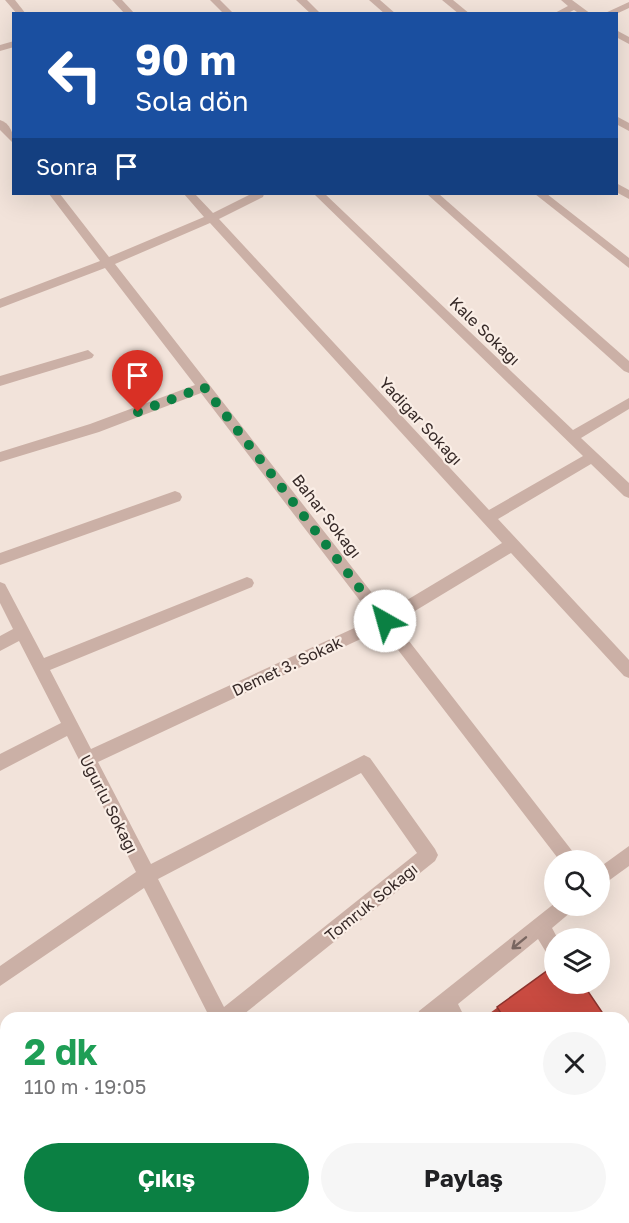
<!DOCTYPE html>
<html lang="tr">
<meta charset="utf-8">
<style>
:root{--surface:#fff;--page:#f6f6f6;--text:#202124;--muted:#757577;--accent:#0b8043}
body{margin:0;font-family:"Golos Text",sans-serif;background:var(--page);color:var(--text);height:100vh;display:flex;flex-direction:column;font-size:22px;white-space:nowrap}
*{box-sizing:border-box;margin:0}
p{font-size:20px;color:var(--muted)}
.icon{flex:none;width:33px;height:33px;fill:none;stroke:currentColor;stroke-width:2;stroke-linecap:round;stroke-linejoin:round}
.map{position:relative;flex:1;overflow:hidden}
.details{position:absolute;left:0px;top:1012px;width:630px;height:212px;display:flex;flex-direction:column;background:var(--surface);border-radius:18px 18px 0 0;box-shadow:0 6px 24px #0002}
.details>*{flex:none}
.banner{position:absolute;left:12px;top:12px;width:606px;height:183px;border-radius:0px;box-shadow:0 6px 24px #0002;background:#1a4fa0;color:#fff;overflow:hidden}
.fabs{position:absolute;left:544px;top:850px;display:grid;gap:12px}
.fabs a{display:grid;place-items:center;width:66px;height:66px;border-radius:50%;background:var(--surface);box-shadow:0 6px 24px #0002;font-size:30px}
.pin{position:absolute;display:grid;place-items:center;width:51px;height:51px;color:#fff;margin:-62px -26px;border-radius:50% 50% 50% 0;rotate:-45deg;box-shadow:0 0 6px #0007}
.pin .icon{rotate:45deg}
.me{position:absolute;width:66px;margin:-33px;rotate:322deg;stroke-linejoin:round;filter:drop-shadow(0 0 4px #0008)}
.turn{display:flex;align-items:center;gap:21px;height:126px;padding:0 24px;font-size:27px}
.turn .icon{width:78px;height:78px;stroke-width:2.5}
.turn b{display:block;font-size:42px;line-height:51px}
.then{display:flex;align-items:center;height:57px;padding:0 24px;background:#0003;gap:12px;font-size:22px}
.round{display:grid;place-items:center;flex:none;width:63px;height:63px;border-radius:32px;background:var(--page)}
.headline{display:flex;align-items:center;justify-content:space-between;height:102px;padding:0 24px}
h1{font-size:36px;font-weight:700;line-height:45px;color:#1e9e55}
.action{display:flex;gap:12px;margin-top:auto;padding:12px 24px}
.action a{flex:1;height:69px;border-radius:36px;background:var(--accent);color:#fff;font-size:24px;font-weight:700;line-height:69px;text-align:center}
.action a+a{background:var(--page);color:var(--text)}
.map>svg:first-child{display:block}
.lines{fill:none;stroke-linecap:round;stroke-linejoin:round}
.minor{fill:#cbb0a6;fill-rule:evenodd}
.wall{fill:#ad4038}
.shaded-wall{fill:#8d342e}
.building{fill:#c94b41;stroke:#8d342e;stroke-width:1.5}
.oneway{stroke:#796660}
.route{stroke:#0b8043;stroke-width:10;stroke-dasharray:0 18}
.labels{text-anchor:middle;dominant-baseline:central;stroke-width:4.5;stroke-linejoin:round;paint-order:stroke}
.street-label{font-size:16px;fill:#362927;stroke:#faeee6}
</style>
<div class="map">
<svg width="629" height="1223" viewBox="0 0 629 1223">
<rect width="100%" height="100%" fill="#f2e3da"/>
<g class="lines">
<g class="minor">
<path d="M 5,0 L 15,0 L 26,14 L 17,14 Z"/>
<path d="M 112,0 L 122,0 L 135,14 L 125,14 Z"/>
<path d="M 210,0 L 220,0 L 234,14 L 224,14 Z"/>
<path d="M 296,0 L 307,0 L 321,14 L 311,14 Z"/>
<path d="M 369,0 L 380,0 L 396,14 L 385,14 Z"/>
<path d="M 442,0 L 453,0 L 470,14 L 459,14 Z"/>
<path d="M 561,0 L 572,0 L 591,14 L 580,14 L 574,10 L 566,14 L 553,14 L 568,6 Z"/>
<path d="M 629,2 L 629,8 L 616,14 L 603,14 Z"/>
<path d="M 616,30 L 629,37 L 629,44 L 616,37 Z"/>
<path d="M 14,41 L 14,47 L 0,51 L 0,45 Z"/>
<path d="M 616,116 L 629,123 L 629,131 L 616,124 Z"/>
<path d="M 0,120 C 10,123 14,134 14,144 L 0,130 Z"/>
<path d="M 616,183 L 629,190 L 629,199 L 616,192 Z"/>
<path d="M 49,194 L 60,194 L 109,257 L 204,217 L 184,194 L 195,194 L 213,213 L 251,194 L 264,194 L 263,197 L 219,219 L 489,510 L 583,456 L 314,194 L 325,194 L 573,430 L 629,398 L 629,409 L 581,438 L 629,483 L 629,498 L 624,496 L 591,464 L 498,519 L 629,660 L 629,678 L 624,676 L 511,553 L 395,623 L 580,861 L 560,861 L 382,629 L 98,762 L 151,864 L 364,755 L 370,758 L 435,849 L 438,855 L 435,861 L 239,1018 L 210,1018 L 144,888 L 0,986 L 0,966 L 136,872 L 67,736 L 0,771 L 0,754 L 61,723 L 19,641 L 0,651 L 0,636 L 13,629 L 0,603 L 0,582 L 5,584 L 44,658 L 242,579 L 247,577 L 252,579 L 254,583 L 252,587 L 50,670 L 91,749 L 374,619 L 201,393 L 99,432 L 0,462 L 0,452 L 90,424 L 195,385 L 105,268 L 0,308 L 0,299 L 100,261 ZM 210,223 L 502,543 L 387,612 L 115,264 ZM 361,773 L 417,853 L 224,1007 L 158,879 Z"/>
<path d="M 427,194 L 439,194 L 629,361 L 629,373 L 624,371 Z"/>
<path d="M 535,194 L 547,194 L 629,258 L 629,268 Z"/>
<path d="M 88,350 L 94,355 L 92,358 L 0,386 L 0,376 Z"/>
<path d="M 175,491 L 180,493 L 182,497 L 180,501 L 0,565 L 0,553 Z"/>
<path d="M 629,846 L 629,866 L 600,887 L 600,867 Z"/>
<path d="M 555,903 L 555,906 L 574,906 L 571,912 L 552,928 L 558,939 L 555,939 L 555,960 L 549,957 L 538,939 L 458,1004 L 465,1018 L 446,1018 L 444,1015 L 440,1018 L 417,1018 L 419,1011 Z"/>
<path d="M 6,1185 L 6,1208 L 0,1210 L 0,1187 Z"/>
<path d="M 167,1218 L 191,1218 L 189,1223 L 165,1223 Z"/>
<path d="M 357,1218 L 377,1218 L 379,1223 L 359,1223 Z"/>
</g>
</g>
<g class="wall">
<path d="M 555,965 L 606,1018 L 494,1018 L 490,1013 Z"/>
<path d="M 624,1056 L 629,1223 L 617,1223 L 615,1218 L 624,1218 Z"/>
<path d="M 506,1218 L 584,1218 L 582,1223 L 501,1223 L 501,1222 Z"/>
</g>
<path class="shaded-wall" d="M 252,1218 L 256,1218 L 258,1223 L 254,1223 Z"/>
<g class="building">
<path d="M 555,965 L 555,984 L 583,984 L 606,1018 L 504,1018 L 497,1007 Z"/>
<path d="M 624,1056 L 629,1061 L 629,1223 L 624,1215 Z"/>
<path d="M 240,1218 L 252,1218 L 254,1223 L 234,1223 Z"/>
<path d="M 275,1218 L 349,1218 L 352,1223 L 277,1223 Z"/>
<path d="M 404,1218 L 481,1218 L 482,1220 L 478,1223 L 406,1223 Z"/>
<path d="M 513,1218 L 584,1218 L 585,1220 L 582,1223 L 511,1223 L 514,1221 Z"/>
</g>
<defs><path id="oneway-shaft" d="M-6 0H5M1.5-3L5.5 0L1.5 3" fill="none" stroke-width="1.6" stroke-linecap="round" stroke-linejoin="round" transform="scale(1.5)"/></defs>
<use class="oneway" href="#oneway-shaft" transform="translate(519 943) rotate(141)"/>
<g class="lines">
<path class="route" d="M 138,412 L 204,387 L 385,621"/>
</g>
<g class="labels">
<g class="street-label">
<text transform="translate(485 331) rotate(44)">Kale Sokağı</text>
<text transform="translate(421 421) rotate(47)">Yadigar Sokağı</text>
<text transform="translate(327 516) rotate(52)">Bahar Sokağı</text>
<text transform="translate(287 666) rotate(-25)">Demet 3. Sokak</text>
<text transform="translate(109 804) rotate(63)">Uğurlu Sokağı</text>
<text transform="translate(371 902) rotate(-39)">Tomruk Sokağı</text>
</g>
</g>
</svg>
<div class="fabs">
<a><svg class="icon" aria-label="search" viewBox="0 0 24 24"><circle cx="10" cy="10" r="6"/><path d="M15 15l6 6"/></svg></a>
<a><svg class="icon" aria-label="layers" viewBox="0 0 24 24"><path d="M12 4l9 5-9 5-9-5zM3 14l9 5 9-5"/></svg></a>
</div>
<div class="pin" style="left:138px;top:412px;background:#d93025"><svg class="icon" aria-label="arrive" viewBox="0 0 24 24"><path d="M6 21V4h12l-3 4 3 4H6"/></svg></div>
<svg class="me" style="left:385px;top:621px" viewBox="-20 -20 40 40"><circle r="19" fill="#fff"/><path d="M0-13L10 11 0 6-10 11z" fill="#0b8043"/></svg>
<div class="banner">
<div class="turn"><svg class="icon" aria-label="left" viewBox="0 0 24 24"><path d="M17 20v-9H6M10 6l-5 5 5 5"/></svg><div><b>90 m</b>Sola dön</div></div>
<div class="then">Sonra<svg class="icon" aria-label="arrive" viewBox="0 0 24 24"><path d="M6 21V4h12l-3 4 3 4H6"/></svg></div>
</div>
<section class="details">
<div class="headline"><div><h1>2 dk</h1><p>110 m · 19:05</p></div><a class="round"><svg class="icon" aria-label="close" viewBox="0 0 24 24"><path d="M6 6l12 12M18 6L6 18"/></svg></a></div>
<div class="action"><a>Çıkış</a><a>Paylaş</a></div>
</section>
</div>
